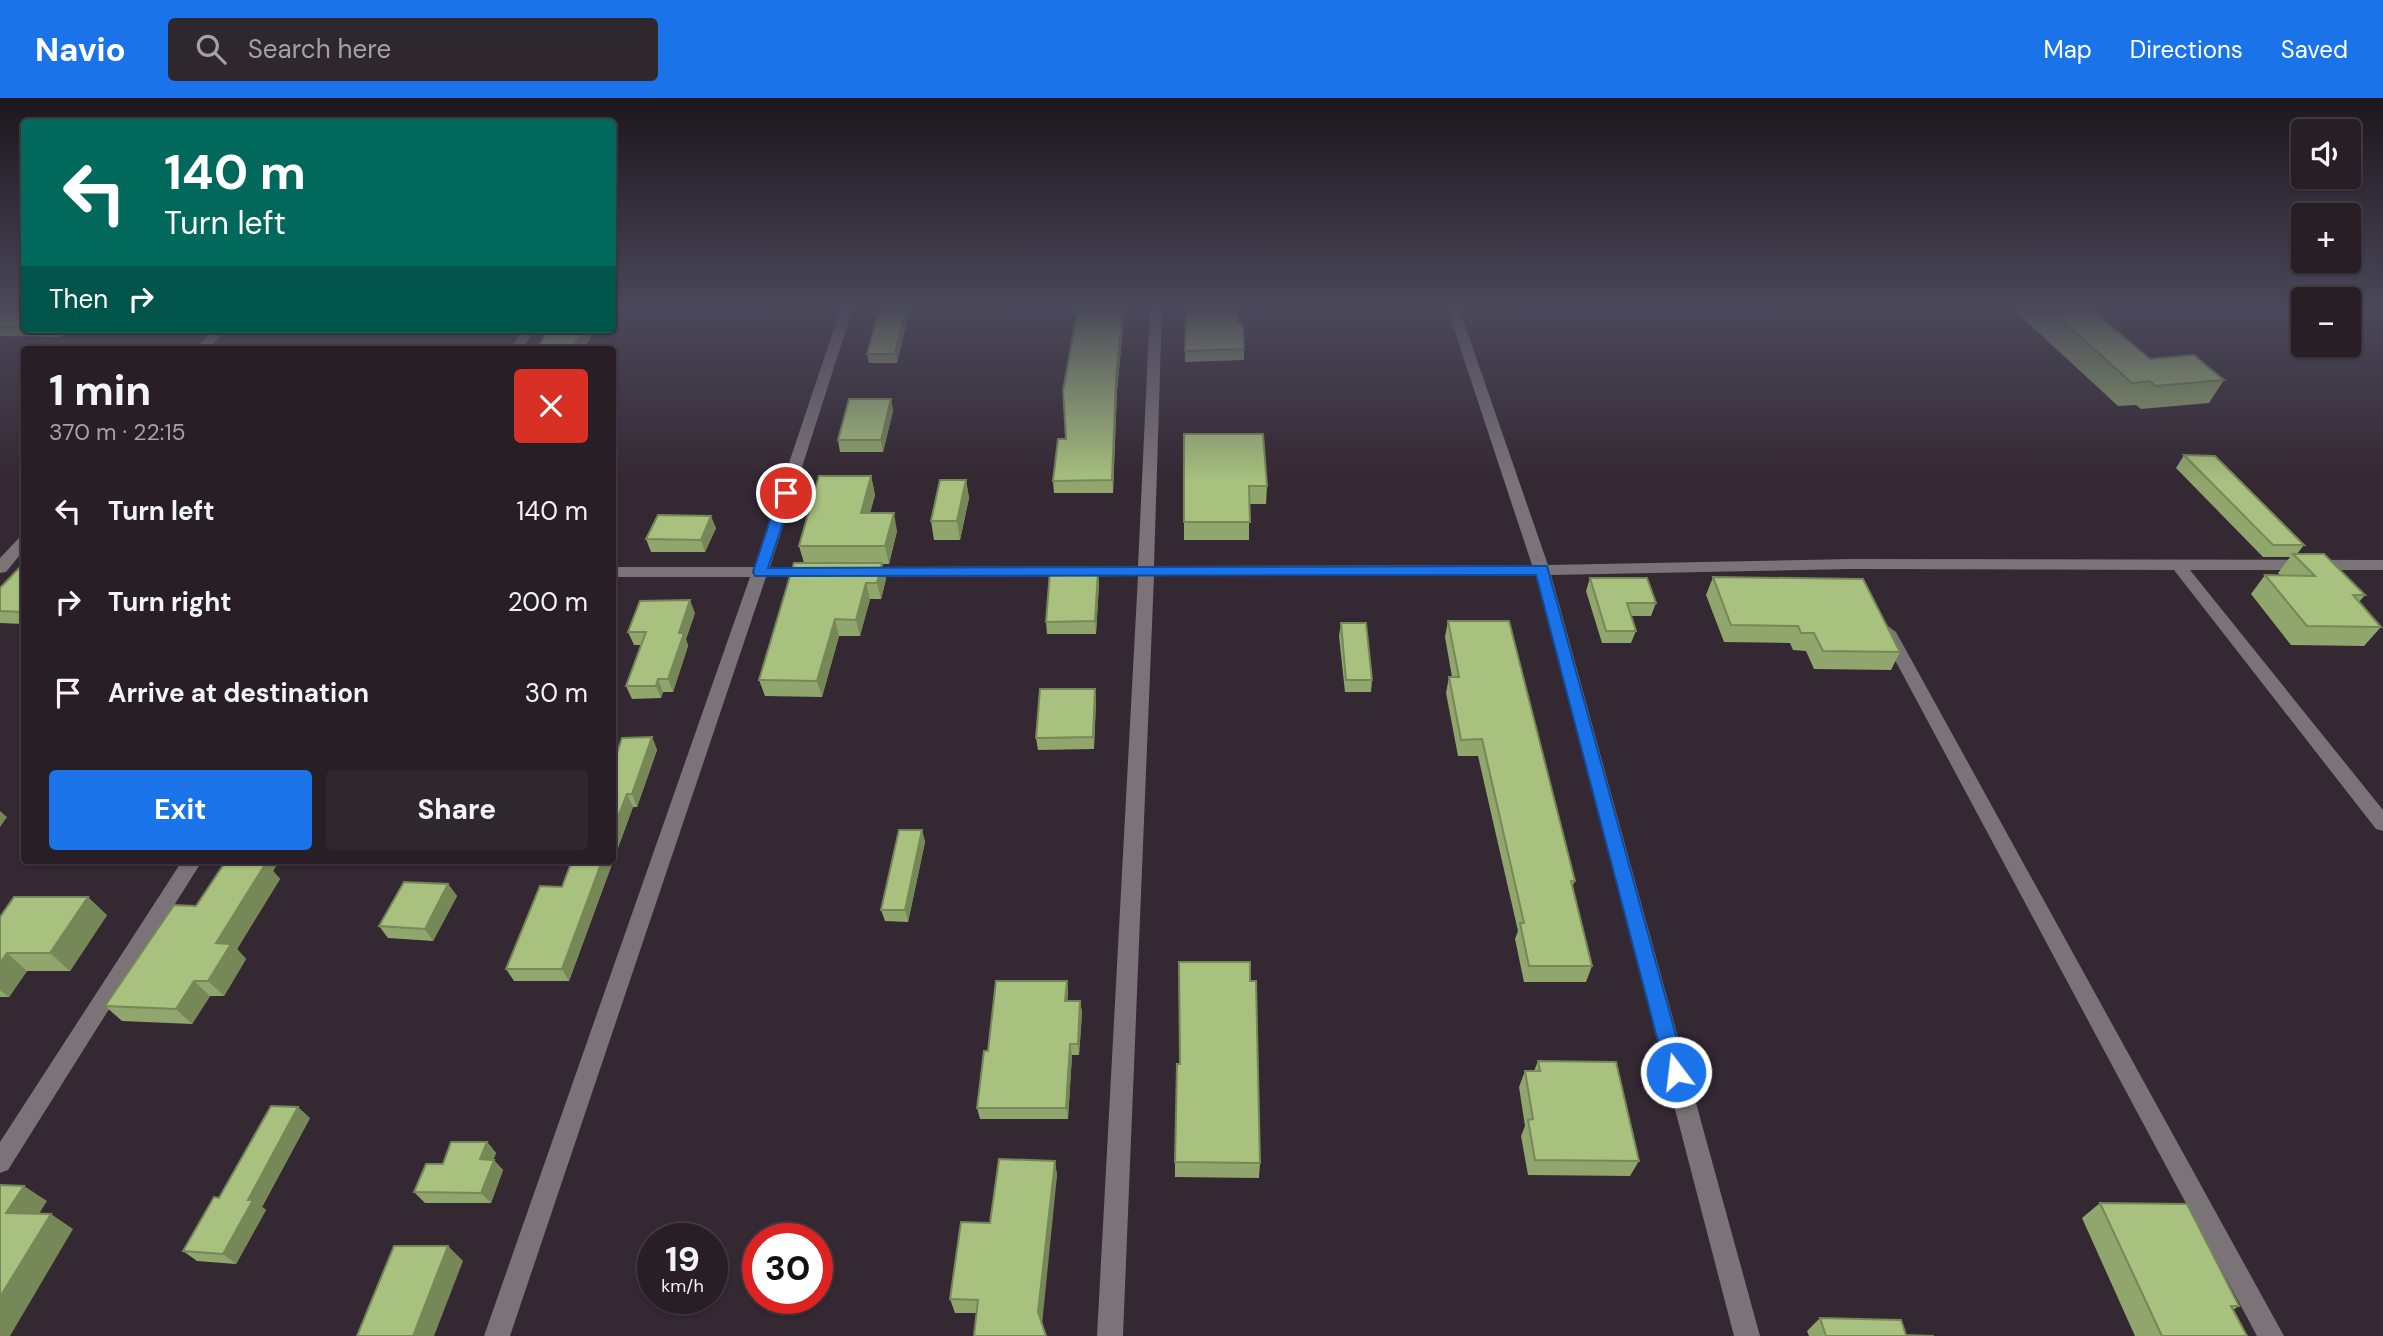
<!DOCTYPE html>
<meta charset="utf-8">
<style>
:root{--surface:#271e26;--page:#2f272e;--text:#f1f3f6;--muted:#a4a2a7;--line:#433c43;--accent:#1a73e8}
body{margin:0;font-family:"DM Sans",sans-serif;background:var(--page);color:var(--text);height:100vh;display:flex;flex-direction:column;font-size:26px;white-space:nowrap}
*{box-sizing:border-box;margin:0}
p{font-size:23px;color:var(--muted)}
.icon{flex:none;width:38px;height:38px;fill:none;stroke:currentColor;stroke-width:2;stroke-linecap:round;stroke-linejoin:round}
.map{position:relative;flex:1;overflow:hidden}
.side{position:absolute;left:21px;top:248px;width:595px;height:518px;display:flex;flex-direction:column;background:var(--surface);border-radius:7px;box-shadow:0 2px 5px #0004,0 0 0 2px var(--line)}
.side>*{flex:none}
.guide{position:absolute;left:21px;top:21px;width:595px;height:214px;border-radius:7px;box-shadow:0 2px 5px #0004,0 0 0 2px var(--line);background:#00695c;color:#fff;overflow:hidden}
.fabs{position:absolute;left:2291px;top:21px;display:grid;gap:14px}
.fabs a{display:grid;place-items:center;width:70px;height:70px;border-radius:7px;background:var(--surface);box-shadow:0 2px 5px #0004,0 0 0 2px var(--line);font-size:35px}
.speed{position:absolute;left:637px;top:1125px;display:flex;gap:14px;font-size:35px;font-weight:700;text-align:center}
.speed>*{display:grid;place-content:center;width:91px;height:91px;border-radius:50%;background:var(--surface);box-shadow:0 2px 5px #0004,0 0 0 2px var(--line);line-height:1}
.speed small{font-size:18px;font-weight:400}
.speed .limit{border:10px solid #d22;background:#fff;color:#111}
.pin{position:absolute;display:grid;place-items:center;width:60px;height:60px;color:#fff;margin:-30px;border:4px solid #fff;border-radius:50%;box-shadow:0 2px 7px #0007}
.me{position:absolute;width:77px;margin:-38px;rotate:345deg;stroke-linejoin:round;filter:drop-shadow(0 0 5px #0008)}
.turn{display:flex;align-items:center;gap:24px;height:147px;padding:0 28px;font-size:32px}
.turn .icon{width:91px;height:91px;stroke-width:2.5}
.turn b{display:block;font-size:49px;line-height:60px}
.then{display:flex;align-items:center;height:66px;padding:0 28px;background:#0003;gap:14px;font-size:26px}
.round{display:grid;place-items:center;flex:none;width:74px;height:74px;border-radius:7px;background:var(--page)}
.headline{display:flex;align-items:center;justify-content:space-between;height:119px;padding:0 28px}
h1{font-size:42px;font-weight:700;line-height:52px}
.action{display:flex;gap:14px;margin-top:auto;padding:14px 28px}
.action a{flex:1;height:80px;border-radius:7px;background:var(--accent);color:#fff;font-size:28px;font-weight:700;line-height:80px;text-align:center}
.action a+a{background:var(--page);color:var(--text)}
ul{padding:0;list-style:none}
li{display:flex;align-items:center;gap:21px;height:91px;padding:0 28px}
li div{flex:1}
li b{display:block;font-size:26px}
li em{font-style:normal}
header{display:flex;align-items:center;gap:42px;box-sizing:border-box;height:98px;padding:0 35px;background:var(--accent);color:#fff}
header strong{font-size:33px}
nav{display:flex;gap:38px;margin-inline-start:auto;font-size:24px}
.search{width:490px;height:63px;background:var(--page);display:flex;align-items:center;gap:18px;box-sizing:border-box;padding:0 24px;border-radius:7px;color:var(--muted);font-size:26px}
.map>svg:first-child{display:block}
.lines{fill:none;stroke-linecap:round;stroke-linejoin:round}
.minor{fill:#7a7378;fill-rule:evenodd}
.wall{fill:#90a66c}
.shaded-wall{fill:#768758}
.building{fill:#a8c17e;stroke:#768758;stroke-width:2}
.route{fill:#1a73e8;stroke:#114b97;stroke-width:2}
</style>
<header>
<strong>Navio</strong>
<div class="search"><svg class="icon" aria-label="search" viewBox="0 0 24 24"><circle cx="10" cy="10" r="6"/><path d="M15 15l6 6"/></svg>Search here</div>
<nav><a>Map</a><a>Directions</a><a>Saved</a></nav>
</header>
<div class="map">
<svg width="2383" height="1238" viewBox="0 0 2383 1238">
<rect width="100%" height="100%" fill="#342832"/>
<g class="lines">
<g class="minor">
<path d="M 841,210 L 853,210 L 770,469 L 815,469 L 823,474 L 815,479 L 766,479 L 510,1238 L 484,1238 L 750,479 L 612,479 L 612,469 L 754,469 Z"/>
<path d="M 1150,210 L 1162,210 L 1154,468 L 1532,467 L 1447,210 L 1459,210 L 1548,467 L 1851,461 L 2383,462 L 2383,472 L 2190,472 L 2383,712 L 2383,733 L 2376,731 L 2174,472 L 1851,471 L 1551,477 L 1760,1238 L 1734,1238 L 1536,477 L 1154,478 L 1123,1238 L 1097,1238 L 1138,478 L 861,479 L 853,474 L 861,469 L 1138,468 Z"/>
<path d="M 213,231 L 226,231 L 208,252 L 195,252 Z"/>
<path d="M 523,231 L 535,231 L 522,252 L 510,252 Z"/>
<path d="M 24,438 L 24,452 L 6,474 L 0,475 L 0,460 L 19,440 Z"/>
<path d="M 1888,528 L 1896,534 L 2284,1238 L 2257,1238 L 1880,534 Z"/>
<path d="M 182,763 L 202,763 L 8,1072 L 0,1075 L 0,1044 Z"/>
</g>
</g>
<g class="wall">
<path d="M 0,210 L 24,210 L 24,231 L 82,231 L 69,232 L 61,239 L 0,238 Z"/>
<path d="M 880,210 L 910,210 L 897,265 L 869,265 L 867,256 Z"/>
<path d="M 1078,210 L 1125,210 L 1117,292 L 1113,395 L 1054,395 L 1053,383 L 1066,341 Z"/>
<path d="M 1186,210 L 1238,225 L 1244,251 L 1244,262 L 1185,264 Z"/>
<path d="M 2012,210 L 2090,210 L 2150,261 L 2224,282 L 2209,305 L 2141,311 L 2136,307 L 2118,308 Z"/>
<path d="M 596,231 L 583,252 L 539,252 L 538,249 Z"/>
<path d="M 891,301 L 893,313 L 883,354 L 840,354 L 838,342 Z"/>
<path d="M 1184,336 L 1267,388 L 1266,406 L 1249,406 L 1249,442 L 1184,442 Z"/>
<path d="M 2184,357 L 2304,447 L 2297,456 L 2365,497 L 2359,504 L 2381,529 L 2364,548 L 2291,547 L 2251,496 L 2265,477 L 2281,478 L 2278,475 L 2290,459 L 2263,459 L 2176,370 Z"/>
<path d="M 871,378 L 875,397 L 870,415 L 897,433 L 889,466 L 882,466 L 886,481 L 881,501 L 870,501 L 860,538 L 839,538 L 822,599 L 765,598 L 759,582 L 804,465 L 799,448 Z"/>
<path d="M 966,382 L 969,400 L 960,442 L 934,442 L 931,423 Z"/>
<path d="M 716,430 L 705,454 L 651,454 L 646,441 Z"/>
<path d="M 24,466 L 24,526 L 0,525 L 0,490 Z"/>
<path d="M 1713,479 L 1900,554 L 1891,572 L 1814,571 L 1806,553 L 1793,552 L 1790,545 L 1724,544 L 1706,497 Z"/>
<path d="M 1590,480 L 1656,505 L 1651,518 L 1631,518 L 1636,533 L 1631,545 L 1602,545 L 1586,493 Z"/>
<path d="M 1099,485 L 1096,536 L 1047,536 L 1046,524 Z"/>
<path d="M 695,515 L 686,541 L 688,548 L 673,594 L 663,594 L 661,600 L 632,601 L 626,588 L 642,547 L 634,547 L 628,534 Z"/>
<path d="M 1448,523 L 1575,783 L 1572,789 L 1592,868 L 1586,884 L 1524,884 L 1515,841 L 1518,833 L 1478,658 L 1458,658 L 1446,595 L 1449,579 L 1452,579 L 1445,539 Z"/>
<path d="M 1341,525 L 1372,582 L 1371,594 L 1345,594 L 1339,538 Z"/>
<path d="M 1095,591 L 1096,603 L 1094,651 L 1038,652 L 1036,640 Z"/>
<path d="M 652,639 L 657,652 L 637,709 L 633,709 L 569,883 L 514,883 L 506,871 L 562,789 L 617,655 Z"/>
<path d="M 922,732 L 925,744 L 908,824 L 885,823 L 881,812 Z"/>
<path d="M 226,763 L 279,763 L 273,773 L 280,781 L 237,851 L 246,861 L 224,898 L 210,898 L 192,926 L 122,923 L 105,908 L 196,808 Z"/>
<path d="M 448,786 L 457,798 L 433,843 L 388,840 L 379,828 Z"/>
<path d="M 107,817 L 70,873 L 27,873 L 9,899 L 0,899 L 0,819 Z"/>
<path d="M 1067,883 L 1068,894 L 1067,903 L 1080,903 L 1082,915 L 1079,957 L 1072,957 L 1068,1021 L 980,1021 L 977,1010 L 988,953 Z"/>
<path d="M 1538,963 L 1639,1063 L 1630,1078 L 1528,1077 L 1521,1038 L 1525,1028 L 1519,989 L 1525,973 L 1534,973 Z"/>
<path d="M 1180,966 L 1260,1065 L 1259,1080 L 1175,1079 L 1175,1064 Z"/>
<path d="M 310,1020 L 262,1109 L 266,1112 L 236,1166 L 197,1163 L 183,1153 L 219,1100 Z"/>
<path d="M 487,1044 L 496,1055 L 493,1062 L 503,1072 L 491,1105 L 425,1105 L 414,1094 L 443,1066 Z"/>
<path d="M 1055,1063 L 1057,1078 L 977,1215 L 955,1215 L 950,1201 Z"/>
<path d="M 2100,1105 L 2239,1208 L 2233,1212 L 2247,1238 L 2135,1238 L 2082,1120 Z"/>
<path d="M 1820,1220 L 1906,1237 L 1934,1238 L 1809,1238 L 1807,1233 Z"/>
</g>
<g class="shaded-wall">
<path d="M 906,210 L 910,210 L 897,265 L 895,256 Z"/>
<path d="M 1123,210 L 1125,210 L 1117,292 L 1113,395 L 1112,382 L 1116,280 Z"/>
<path d="M 55,231 L 68,231 L 69,232 L 61,239 Z"/>
<path d="M 584,231 L 596,231 L 583,252 L 574,252 L 573,249 Z"/>
<path d="M 891,301 L 893,313 L 883,354 L 881,342 Z"/>
<path d="M 871,378 L 875,397 L 865,433 L 861,415 Z"/>
<path d="M 966,382 L 969,400 L 960,442 L 957,423 Z"/>
<path d="M 894,415 L 897,433 L 889,466 L 885,448 Z"/>
<path d="M 711,418 L 716,430 L 705,454 L 701,442 Z"/>
<path d="M 882,465 L 886,481 L 881,501 L 877,485 Z"/>
<path d="M 1098,473 L 1099,485 L 1096,536 L 1095,523 Z"/>
<path d="M 866,485 L 870,501 L 860,538 L 856,522 Z"/>
<path d="M 690,502 L 695,515 L 686,541 L 688,548 L 673,594 L 668,581 L 679,535 Z"/>
<path d="M 835,521 L 839,538 L 822,599 L 817,583 Z"/>
<path d="M 658,581 L 663,594 L 661,600 L 656,588 Z"/>
<path d="M 1095,591 L 1096,603 L 1094,651 L 1093,639 Z"/>
<path d="M 652,639 L 657,652 L 637,709 L 632,696 Z"/>
<path d="M 627,696 L 633,709 L 569,883 L 562,871 L 602,763 L 612,763 L 612,734 Z"/>
<path d="M 0,713 L 7,719 L 0,729 Z"/>
<path d="M 922,732 L 925,744 L 908,824 L 905,812 Z"/>
<path d="M 255,763 L 279,763 L 273,773 L 280,781 L 237,851 L 246,861 L 224,898 L 208,883 L 216,845 Z"/>
<path d="M 448,786 L 457,798 L 433,843 L 425,831 Z"/>
<path d="M 88,799 L 107,817 L 70,873 L 50,855 Z"/>
<path d="M 7,855 L 27,873 L 9,899 L 0,892 L 0,865 Z"/>
<path d="M 194,883 L 210,898 L 192,926 L 176,911 Z"/>
<path d="M 1067,883 L 1068,894 L 1067,914 L 1065,903 Z"/>
<path d="M 1080,903 L 1082,915 L 1079,957 L 1078,946 Z"/>
<path d="M 1070,946 L 1072,957 L 1068,1021 L 1066,1010 Z"/>
<path d="M 298,1009 L 310,1020 L 262,1109 L 266,1112 L 236,1166 L 223,1156 L 248,1102 Z"/>
<path d="M 487,1044 L 496,1055 L 489,1072 L 480,1061 Z"/>
<path d="M 494,1062 L 503,1072 L 491,1105 L 481,1095 Z"/>
<path d="M 1055,1063 L 1057,1078 L 1042,1227 L 1038,1214 Z"/>
<path d="M 24,1088 L 47,1103 L 30,1130 L 6,1115 Z"/>
<path d="M 51,1116 L 73,1131 L 10,1238 L 0,1238 L 0,1199 Z"/>
<path d="M 448,1148 L 463,1163 L 434,1238 L 413,1238 Z"/>
</g>
<g class="building">
<rect x="0" y="210" width="24" height="19"/>
<path d="M 880,210 L 906,210 L 895,256 L 867,256 Z"/>
<path d="M 1078,210 L 1123,210 L 1116,280 L 1112,382 L 1053,383 L 1058,341 L 1066,341 L 1063,292 Z"/>
<path d="M 1186,210 L 1238,210 L 1238,225 L 1243,225 L 1244,251 L 1185,253 Z"/>
<path d="M 2048,210 L 2090,210 L 2150,261 L 2194,257 L 2224,282 L 2155,288 L 2150,283 L 2132,285 Z"/>
<path d="M 549,231 L 584,231 L 573,249 L 538,249 Z"/>
<path d="M 849,301 L 891,301 L 881,342 L 838,342 Z"/>
<path d="M 1184,336 L 1263,336 L 1267,388 L 1249,388 L 1250,424 L 1184,424 Z"/>
<path d="M 2184,357 L 2215,358 L 2304,447 L 2273,447 Z"/>
<path d="M 819,378 L 871,378 L 861,415 L 894,415 L 885,448 L 799,448 Z"/>
<path d="M 940,382 L 966,382 L 957,423 L 931,423 Z"/>
<path d="M 658,417 L 711,418 L 701,442 L 646,441 Z"/>
<path d="M 2293,456 L 2324,456 L 2365,497 L 2353,497 L 2381,529 L 2307,528 L 2265,477 L 2315,478 Z"/>
<path d="M 794,465 L 882,465 L 877,485 L 866,485 L 856,522 L 835,521 L 817,583 L 759,582 Z"/>
<path d="M 23,466 L 24,466 L 24,512 L 23,514 L 0,513 L 0,490 Z"/>
<path d="M 1050,473 L 1098,473 L 1095,523 L 1046,524 Z"/>
<path d="M 1713,479 L 1863,481 L 1900,554 L 1823,553 L 1814,535 L 1801,535 L 1798,528 L 1731,527 Z"/>
<path d="M 1590,480 L 1647,480 L 1656,505 L 1627,505 L 1636,533 L 1606,533 Z"/>
<path d="M 690,502 L 679,535 L 684,535 L 668,581 L 658,581 L 656,588 L 626,588 L 646,534 L 628,534 L 640,503 Z"/>
<path d="M 1448,523 L 1509,523 L 1575,783 L 1571,783 L 1592,868 L 1529,868 L 1520,825 L 1524,825 L 1482,641 L 1461,642 L 1449,579 L 1459,579 Z"/>
<path d="M 1341,525 L 1366,525 L 1372,582 L 1346,582 Z"/>
<path d="M 1040,591 L 1095,591 L 1093,639 L 1036,640 Z"/>
<path d="M 652,639 L 632,696 L 627,696 L 612,734 L 612,655 L 617,655 L 622,640 Z"/>
<path d="M 899,732 L 922,732 L 905,812 L 881,812 Z"/>
<path d="M 226,763 L 255,763 L 255,765 L 266,765 L 216,845 L 231,846 L 208,883 L 194,883 L 176,911 L 105,908 L 174,807 L 196,808 Z"/>
<path d="M 572,763 L 602,763 L 562,871 L 506,871 L 540,788 L 562,789 Z"/>
<path d="M 404,784 L 448,786 L 425,831 L 379,828 Z"/>
<path d="M 14,799 L 88,799 L 50,855 L 7,855 L 0,865 L 0,819 Z"/>
<path d="M 1179,864 L 1250,864 L 1250,883 L 1256,883 L 1260,1065 L 1175,1064 L 1177,966 L 1180,966 Z"/>
<path d="M 996,883 L 1067,883 L 1065,903 L 1080,903 L 1078,946 L 1070,946 L 1066,1010 L 977,1010 L 984,953 L 988,953 Z"/>
<path d="M 1538,963 L 1616,964 L 1639,1063 L 1535,1062 L 1528,1022 L 1533,1021 L 1525,973 L 1540,973 Z"/>
<path d="M 271,1008 L 298,1009 L 248,1102 L 253,1102 L 223,1156 L 183,1153 L 214,1099 L 219,1100 Z"/>
<path d="M 451,1044 L 487,1044 L 480,1061 L 494,1062 L 481,1095 L 414,1094 L 426,1066 L 443,1066 Z"/>
<path d="M 999,1061 L 1055,1063 L 1038,1214 L 1046,1238 L 974,1238 L 978,1202 L 950,1201 L 961,1124 L 990,1125 Z"/>
<path d="M 0,1087 L 24,1088 L 6,1115 L 51,1116 L 0,1199 Z"/>
<path d="M 2100,1105 L 2187,1106 L 2239,1208 L 2231,1208 L 2247,1238 L 2162,1238 Z"/>
<path d="M 394,1148 L 448,1148 L 413,1238 L 357,1238 Z"/>
<path d="M 1820,1220 L 1901,1222 L 1906,1237 L 1934,1238 L 1826,1238 Z"/>
</g>
<linearGradient id="sky" x2="0" y2="1"><stop stop-color="#1d161c"/><stop offset="0.55" stop-color="#4a485a"/><stop offset="1" stop-color="#4a485a" stop-opacity="0"/></linearGradient>
<rect width="2383" height="384" fill="url(#sky)"/>
<path class="route" d="M 786,391 L 793,395 L 768,470 L 1547,468 L 1686,974 L 1683,980 L 1676,983 L 1669,980 L 1666,974 L 1536,477 L 755,478 L 753,474 L 779,395 Z"/>
</svg>
<div class="fabs">
<a><svg class="icon" aria-label="sound" viewBox="0 0 24 24"><path d="M4 9h4l5-4v14l-5-4H4zM17 9q2 3 0 6"/></svg></a>
<a>+</a>
<a>−</a>
</div>
<div class="speed"><div>19<small>km/h</small></div><div class="limit">30</div></div>
<div class="pin" style="left:786px;top:395px;background:#d93025"><svg class="icon" aria-label="arrive" viewBox="0 0 24 24"><path d="M6 21V4h12l-3 4 3 4H6"/></svg></div>
<svg class="me" style="left:1676px;top:974px" viewBox="-20 -20 40 40"><circle r="17" fill="#1a73e8" stroke="#fff" stroke-width="3"/><path d="M0-11L8 9 0 5-8 9z" fill="#fff"/></svg>
<div class="guide">
<div class="turn"><svg class="icon" aria-label="left" viewBox="0 0 24 24"><path d="M17 20v-9H6M10 6l-5 5 5 5"/></svg><div><b>140 m</b>Turn left</div></div>
<div class="then">Then<svg class="icon" aria-label="right" viewBox="0 0 24 24"><path d="M7 20v-9h11M14 6l5 5-5 5"/></svg></div>
</div>
<section class="side">
<div class="headline"><div><h1>1 min</h1><p>370 m · 22:15</p></div><a class="round" style="background:#d93025;color:#fff"><svg class="icon" aria-label="close" viewBox="0 0 24 24"><path d="M6 6l12 12M18 6L6 18"/></svg></a></div>
<ul>
<li><svg class="icon" aria-label="left" viewBox="0 0 24 24"><path d="M17 20v-9H6M10 6l-5 5 5 5"/></svg><div><b>Turn left</b></div><em>140 m</em></li>
<li><svg class="icon" aria-label="right" viewBox="0 0 24 24"><path d="M7 20v-9h11M14 6l5 5-5 5"/></svg><div><b>Turn right</b></div><em>200 m</em></li>
<li><svg class="icon" aria-label="arrive" viewBox="0 0 24 24"><path d="M6 21V4h12l-3 4 3 4H6"/></svg><div><b>Arrive at destination</b></div><em>30 m</em></li>
</ul>
<div class="action"><a>Exit</a><a>Share</a></div>
</section>
</div>
